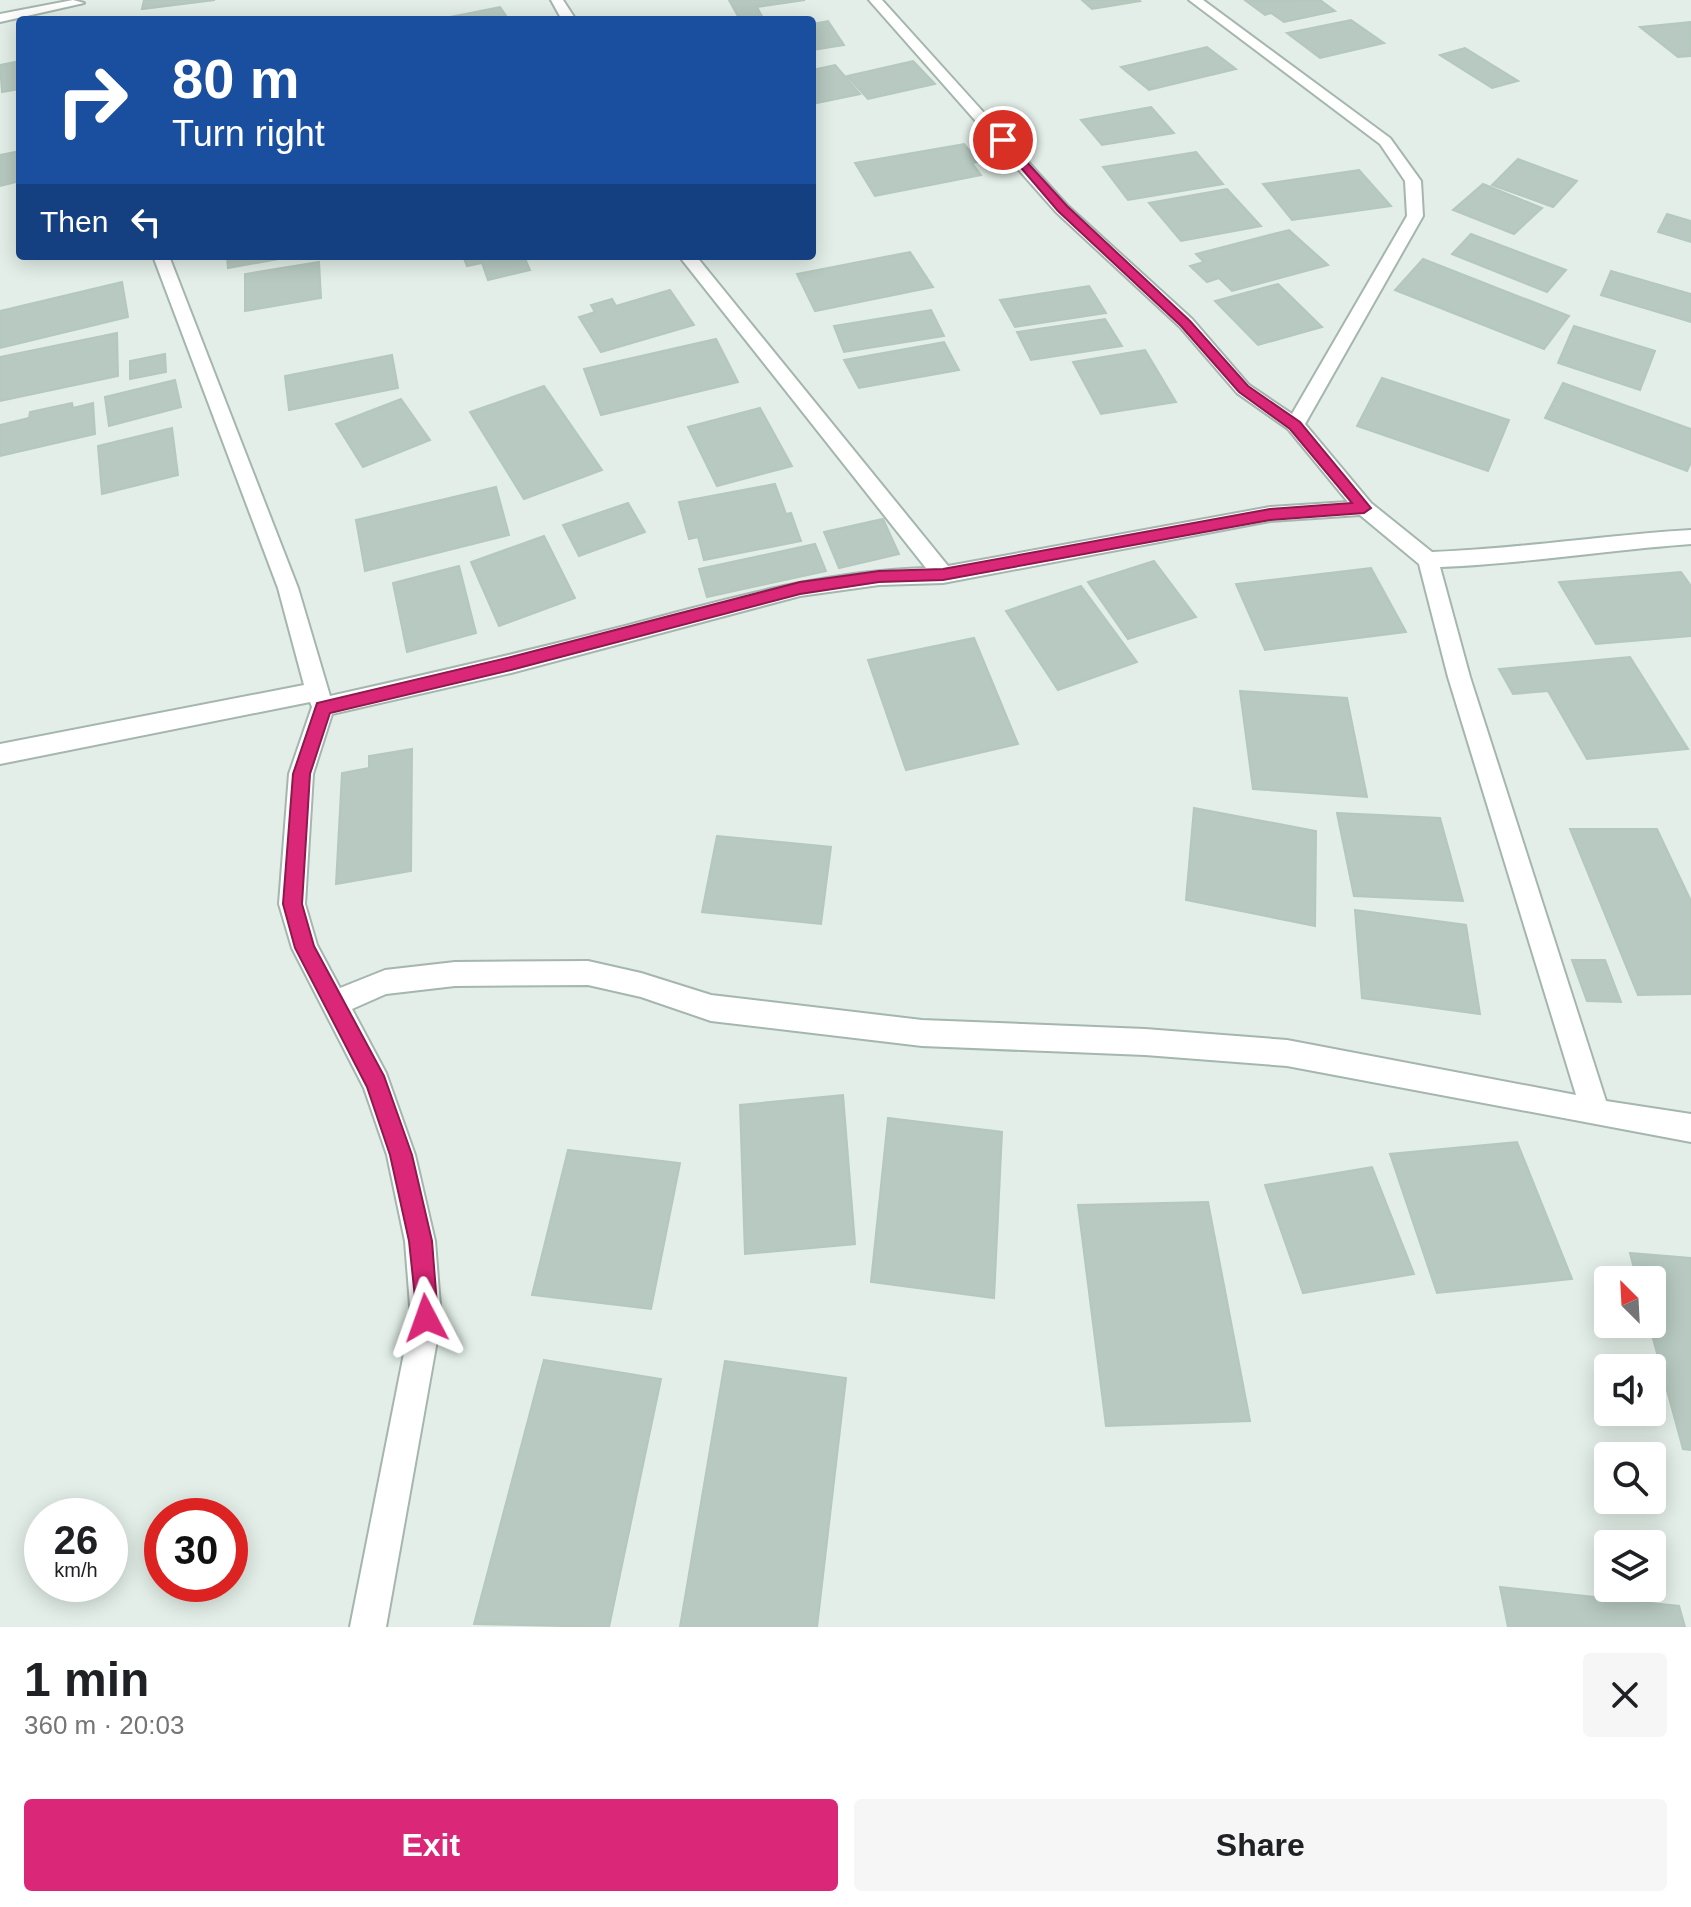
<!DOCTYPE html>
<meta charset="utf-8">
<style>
:root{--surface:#fff;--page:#f6f6f6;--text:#202124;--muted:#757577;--accent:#db2777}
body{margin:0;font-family:Helvetica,sans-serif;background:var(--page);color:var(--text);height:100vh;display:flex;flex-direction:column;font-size:30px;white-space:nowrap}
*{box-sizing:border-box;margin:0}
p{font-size:26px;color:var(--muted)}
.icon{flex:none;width:44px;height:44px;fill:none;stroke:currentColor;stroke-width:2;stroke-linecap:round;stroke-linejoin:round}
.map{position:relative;height:1627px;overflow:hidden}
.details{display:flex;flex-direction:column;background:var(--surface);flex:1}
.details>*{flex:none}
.hud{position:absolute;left:16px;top:16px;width:800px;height:244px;border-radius:8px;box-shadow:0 4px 20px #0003;background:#1a4fa0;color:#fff;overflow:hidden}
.needle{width:52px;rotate:336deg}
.buttons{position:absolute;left:1594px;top:1266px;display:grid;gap:16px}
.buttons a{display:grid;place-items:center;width:72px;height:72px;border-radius:8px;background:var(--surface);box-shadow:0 4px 20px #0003;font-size:40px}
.speed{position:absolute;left:24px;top:1498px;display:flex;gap:16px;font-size:40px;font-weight:700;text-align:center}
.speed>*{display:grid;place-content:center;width:104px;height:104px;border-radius:50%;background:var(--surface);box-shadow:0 4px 20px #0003;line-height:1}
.speed small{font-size:20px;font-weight:400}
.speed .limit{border:12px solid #d22;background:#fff;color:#111}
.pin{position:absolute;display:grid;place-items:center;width:68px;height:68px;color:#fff;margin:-34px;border:4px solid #fff;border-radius:50%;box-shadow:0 2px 8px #0007}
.me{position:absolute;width:88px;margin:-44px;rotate:356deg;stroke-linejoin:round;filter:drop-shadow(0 0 6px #0008)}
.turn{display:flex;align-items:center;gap:28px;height:168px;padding:0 24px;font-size:36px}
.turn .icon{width:104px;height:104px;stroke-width:2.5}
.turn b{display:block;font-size:56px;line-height:68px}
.then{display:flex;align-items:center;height:76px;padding:0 24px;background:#0003;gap:16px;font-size:30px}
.round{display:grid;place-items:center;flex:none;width:84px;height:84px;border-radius:8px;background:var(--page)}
.overview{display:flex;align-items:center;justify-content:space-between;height:136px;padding:0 24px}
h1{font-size:48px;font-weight:600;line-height:60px}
.primary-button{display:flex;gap:16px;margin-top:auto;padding:16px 24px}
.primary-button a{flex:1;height:92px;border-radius:8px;background:var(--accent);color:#fff;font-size:32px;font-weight:600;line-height:92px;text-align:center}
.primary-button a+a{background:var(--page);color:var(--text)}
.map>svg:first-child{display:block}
.building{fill:#b7c9c0;stroke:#b4c8bd;stroke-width:2}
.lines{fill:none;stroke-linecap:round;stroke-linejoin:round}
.minor-casing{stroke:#a4b6ae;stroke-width:4}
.minor{fill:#fff;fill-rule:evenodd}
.route{fill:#db2777;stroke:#8e194d;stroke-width:2}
</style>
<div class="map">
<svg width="1691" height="1627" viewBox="0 0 1691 1627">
<rect width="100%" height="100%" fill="#e2eee7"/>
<g class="building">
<path d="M 144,0 L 215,0 L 142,9 Z"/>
<path d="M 729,0 L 805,0 L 757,7 L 764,20 L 740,20 Z"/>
<path d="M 1082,0 L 1139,0 L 1140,1 L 1092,9 Z"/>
<path d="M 1320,0 L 1335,11 L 1284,22 L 1271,13 L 1265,15 L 1246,1 Z"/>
<path d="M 500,7 L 509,20 L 450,17 Z"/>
<path d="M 1351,20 L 1384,43 L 1320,58 L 1287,33 Z"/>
<path d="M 828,21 L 844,45 L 812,50 L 812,24 Z"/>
<path d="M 1690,22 L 1691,56 L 1678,57 L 1640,27 Z"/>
<path d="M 1207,47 L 1236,69 L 1149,90 L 1121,67 Z"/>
<path d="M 1465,48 L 1518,81 L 1492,88 L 1440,55 Z"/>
<path d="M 20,61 L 20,89 L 2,92 L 0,65 Z"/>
<path d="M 913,61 L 935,84 L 868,99 L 847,76 Z"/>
<path d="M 835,65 L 860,94 L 812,104 L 812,70 Z"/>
<path d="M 1151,107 L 1174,133 L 1102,145 L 1081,120 Z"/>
<path d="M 964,144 L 979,162 L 972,163 L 981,175 L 875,196 L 855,163 Z"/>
<path d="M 20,151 L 20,181 L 0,186 L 0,155 Z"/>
<path d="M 1196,152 L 1223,184 L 1128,200 L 1103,167 Z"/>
<path d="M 1518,159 L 1577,181 L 1553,207 L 1492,185 Z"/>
<path d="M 1359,170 L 1391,206 L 1292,220 L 1263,184 Z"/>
<path d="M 1483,184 L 1542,208 L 1514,234 L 1453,210 Z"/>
<path d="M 1227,189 L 1261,226 L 1181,241 L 1149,203 Z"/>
<path d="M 1667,214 L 1691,221 L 1691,242 L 1658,232 Z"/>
<path d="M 1289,230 L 1328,265 L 1232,291 L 1219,278 L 1207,282 L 1190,266 L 1204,262 L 1196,254 Z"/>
<path d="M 1471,234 L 1566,270 L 1547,292 L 1452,254 Z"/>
<path d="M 910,252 L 933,287 L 815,311 L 797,274 Z"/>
<path d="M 227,256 L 290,256 L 290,257 L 228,268 Z"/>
<path d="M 463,256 L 524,256 L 530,270 L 488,280 L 482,263 L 467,266 Z"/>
<path d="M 1423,259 L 1569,316 L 1544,349 L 1395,290 Z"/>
<path d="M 319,262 L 321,298 L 245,311 L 245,274 Z"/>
<path d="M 1611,271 L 1691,294 L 1691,322 L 1601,295 Z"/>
<path d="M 122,282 L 128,317 L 0,348 L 0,311 Z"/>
<path d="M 1278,284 L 1322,327 L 1258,345 L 1215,301 Z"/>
<path d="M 1089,286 L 1106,313 L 1015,327 L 1000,300 Z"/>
<path d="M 670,290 L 694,325 L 601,352 L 579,317 L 595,312 L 591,305 L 612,299 L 616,306 Z"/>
<path d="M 931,310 L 944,336 L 844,352 L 834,326 Z"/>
<path d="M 1105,319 L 1122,346 L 1031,360 L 1017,332 Z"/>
<path d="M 1574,326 L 1655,351 L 1640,390 L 1558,363 Z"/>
<path d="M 117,333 L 118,376 L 0,401 L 0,357 Z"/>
<path d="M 716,339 L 738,382 L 601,415 L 584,369 Z"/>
<path d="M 944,342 L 959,370 L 859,388 L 844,360 Z"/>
<path d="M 1145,350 L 1176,402 L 1101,414 L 1073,362 Z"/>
<path d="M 165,354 L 166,372 L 130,379 L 130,361 Z"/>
<path d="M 392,355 L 398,388 L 289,410 L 285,376 Z"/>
<path d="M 1382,378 L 1509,420 L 1488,471 L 1357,426 Z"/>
<path d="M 175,380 L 181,407 L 109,426 L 105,397 Z"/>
<path d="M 1563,383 L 1691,429 L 1691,462 L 1687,471 L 1545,418 Z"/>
<path d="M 544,386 L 602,470 L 524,499 L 470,412 Z"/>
<path d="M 401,399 L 430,440 L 363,467 L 336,424 Z"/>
<path d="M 72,403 L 73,408 L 93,403 L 95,434 L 0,456 L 0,425 L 29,418 L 30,412 Z"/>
<path d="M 760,408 L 792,466 L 717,486 L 688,427 Z"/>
<path d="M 172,428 L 178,475 L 102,494 L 98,446 Z"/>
<path d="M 775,484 L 786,514 L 791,513 L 801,541 L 704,560 L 698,537 L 689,539 L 679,502 Z"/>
<path d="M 496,487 L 509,535 L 365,571 L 356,520 Z"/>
<path d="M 628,503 L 645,532 L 579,556 L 563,525 Z"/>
<path d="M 883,519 L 899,554 L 839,568 L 824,532 Z"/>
<path d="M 544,536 L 575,598 L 499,626 L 471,562 Z"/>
<path d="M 815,544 L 826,571 L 707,597 L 699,569 Z"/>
<path d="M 1154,561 L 1196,617 L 1128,639 L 1088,582 Z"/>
<path d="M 459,566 L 476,633 L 407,652 L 393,583 Z"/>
<path d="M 1371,568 L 1406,632 L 1265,650 L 1236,584 Z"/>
<path d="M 1681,572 L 1691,586 L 1691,636 L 1596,644 L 1559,582 Z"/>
<path d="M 1081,586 L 1137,662 L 1058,690 L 1006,611 Z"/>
<path d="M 974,638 L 1018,744 L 906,770 L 868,660 Z"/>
<path d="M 1630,657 L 1688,749 L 1587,759 L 1548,691 L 1513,694 L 1499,669 Z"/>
<path d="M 1240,691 L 1347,698 L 1367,797 L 1253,789 Z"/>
<path d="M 412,749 L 411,871 L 336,884 L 342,773 L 369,768 L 369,756 Z"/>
<path d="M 1194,808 L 1316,831 L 1315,926 L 1186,900 Z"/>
<path d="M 1337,813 L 1440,818 L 1463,901 L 1354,896 Z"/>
<path d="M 1570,829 L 1657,829 L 1691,901 L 1691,994 L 1638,995 Z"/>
<path d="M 717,836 L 831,847 L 821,924 L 702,912 Z"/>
<path d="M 1355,910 L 1466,925 L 1480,1014 L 1362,998 Z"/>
<path d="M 1572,960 L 1605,960 L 1621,1002 L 1587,1001 Z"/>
<path d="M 843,1095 L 855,1244 L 745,1254 L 740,1105 Z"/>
<path d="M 888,1118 L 1002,1132 L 994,1298 L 871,1282 Z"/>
<path d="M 1517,1142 L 1572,1279 L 1437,1293 L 1390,1154 Z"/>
<path d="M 568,1150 L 680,1163 L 651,1309 L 532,1295 Z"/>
<path d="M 1372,1167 L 1414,1274 L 1303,1293 L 1265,1185 Z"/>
<path d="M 1208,1202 L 1250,1421 L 1106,1426 L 1078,1205 Z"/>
<path d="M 1630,1253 L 1691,1258 L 1691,1450 L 1683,1449 L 1649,1324 L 1652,1280 L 1637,1280 Z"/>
<path d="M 544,1360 L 661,1379 L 609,1627 L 474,1624 Z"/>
<path d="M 725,1361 L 846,1378 L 817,1627 L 680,1627 Z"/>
<path d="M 1500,1587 L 1679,1606 L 1685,1627 L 1508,1627 Z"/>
</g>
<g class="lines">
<defs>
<g id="minor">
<path d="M 73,0 L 84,3 L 0,22 L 0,14 Z"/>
<path d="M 551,0 L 563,0 L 576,20 L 562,20 Z"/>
<path d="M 869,0 L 882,0 L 1068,206 L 1192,319 L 1249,385 L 1292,414 L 1407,216 L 1405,181 L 1380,144 L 1189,0 L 1203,0 L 1390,138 L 1421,181 L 1423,216 L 1305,424 L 1371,503 L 1432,552 C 1519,549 1604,535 1691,530 L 1691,544 C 1607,550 1524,564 1440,567 L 1470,677 L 1606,1101 L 1691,1114 L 1691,1142 L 1287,1066 L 1145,1055 L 922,1046 L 711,1021 L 641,997 L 588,985 L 455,986 L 386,994 L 352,1009 L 386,1073 L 415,1155 L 435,1241 L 441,1318 L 386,1627 L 350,1627 L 411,1318 L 405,1241 L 387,1155 L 364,1088 L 292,948 L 279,904 L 289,774 L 312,707 L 310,702 L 0,764 L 0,744 L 304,685 L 278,588 L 153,256 L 169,256 L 298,588 L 330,696 C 423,675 517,654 609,630 C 714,603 817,571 926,568 L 679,256 L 696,256 L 948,566 L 1270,507 L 1348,502 L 1288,429 L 1237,393 L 1180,327 L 1056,212 ZM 1360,515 L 1419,564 L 1448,677 L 1576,1095 L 1287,1040 L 1145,1029 L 922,1020 L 711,995 L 641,973 L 588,961 L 455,962 L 385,970 L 340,988 L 317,945 L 305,904 L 313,774 L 332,714 L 511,673 L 800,596 L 879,585 L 943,583 L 1270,521 Z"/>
</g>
</defs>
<use href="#minor" class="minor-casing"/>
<use href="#minor" class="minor"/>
</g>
<path class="route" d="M 1003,136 L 1067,206 L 1190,321 L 1248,386 L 1300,422 L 1371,508 L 1364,513 L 1270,520 L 943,580 L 879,582 L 800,594 L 511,670 L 330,713 L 310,774 L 302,904 L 314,946 L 384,1076 L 412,1155 L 432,1241 L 438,1318 L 434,1326 L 426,1330 L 418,1326 L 409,1241 L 390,1155 L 367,1087 L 295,948 L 283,904 L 293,774 L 317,703 L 511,657 L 800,582 L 879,571 L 943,569 L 1270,509 L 1352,503 L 1290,429 L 1239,392 L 1181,326 L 1058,211 L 999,142 Z"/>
</svg>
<div class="buttons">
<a><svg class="needle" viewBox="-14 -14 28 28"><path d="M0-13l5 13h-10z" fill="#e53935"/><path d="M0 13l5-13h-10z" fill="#757577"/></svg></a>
<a><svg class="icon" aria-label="sound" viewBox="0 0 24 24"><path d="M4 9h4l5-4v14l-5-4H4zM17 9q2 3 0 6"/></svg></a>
<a><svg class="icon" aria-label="search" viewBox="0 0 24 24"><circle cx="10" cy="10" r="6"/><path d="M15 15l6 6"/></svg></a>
<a><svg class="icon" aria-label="layers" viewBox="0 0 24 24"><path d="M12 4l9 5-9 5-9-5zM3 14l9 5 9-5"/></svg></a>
</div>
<div class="speed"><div>26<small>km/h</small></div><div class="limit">30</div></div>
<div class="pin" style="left:1003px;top:140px;background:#d93025"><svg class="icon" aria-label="arrive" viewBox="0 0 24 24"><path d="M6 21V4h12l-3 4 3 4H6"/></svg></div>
<svg class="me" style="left:426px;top:1318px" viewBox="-20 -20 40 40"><path d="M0-17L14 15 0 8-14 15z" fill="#db2777" stroke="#fff" stroke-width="4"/></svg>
<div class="hud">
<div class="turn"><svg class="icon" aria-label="right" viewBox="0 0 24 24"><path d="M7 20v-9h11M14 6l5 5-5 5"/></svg><div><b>80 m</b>Turn right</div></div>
<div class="then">Then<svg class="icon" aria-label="left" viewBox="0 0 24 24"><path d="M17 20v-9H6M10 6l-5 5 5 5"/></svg></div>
</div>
</div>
<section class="details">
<div class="overview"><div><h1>1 min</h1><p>360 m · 20:03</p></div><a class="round"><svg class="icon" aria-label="close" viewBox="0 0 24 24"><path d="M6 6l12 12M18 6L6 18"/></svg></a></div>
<div class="primary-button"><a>Exit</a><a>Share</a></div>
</section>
